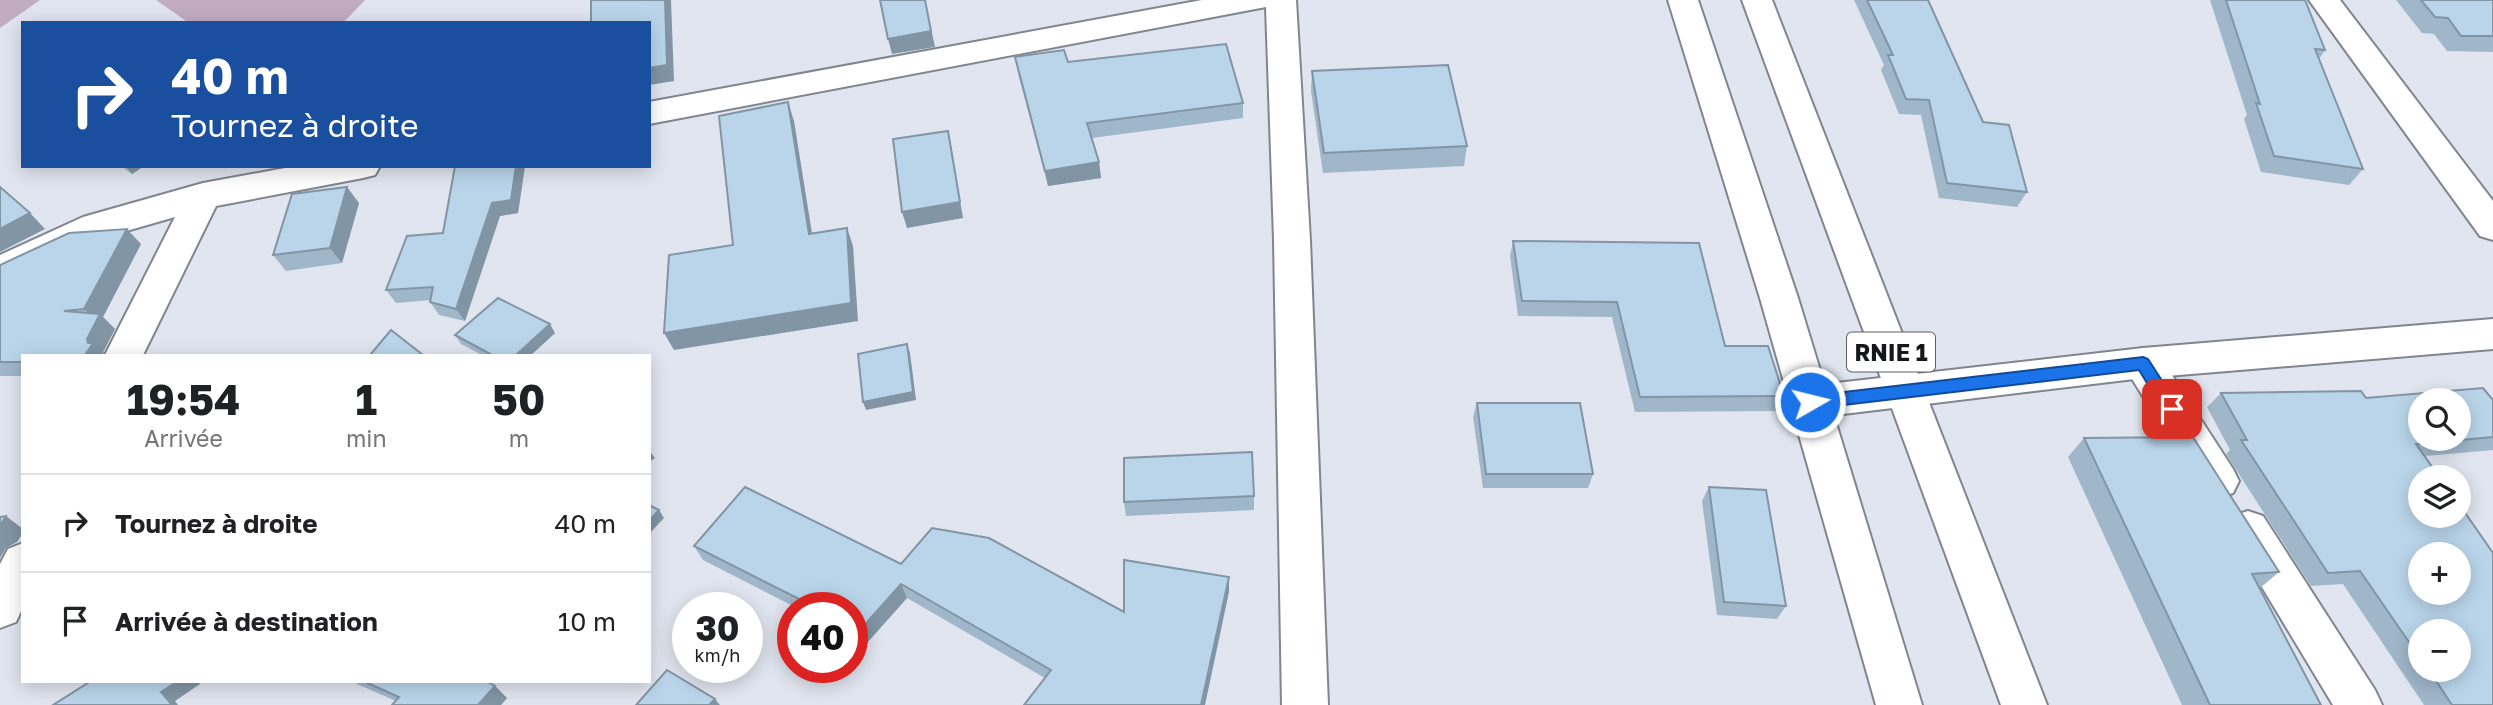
<!DOCTYPE html>
<html lang="fr">
<meta charset="utf-8">
<style>
:root{--surface:#fff;--page:#f2f2f2;--text:#202124;--muted:#757577;--line:#e0e0e0}
body{margin:0;font-family:"Golos Text",sans-serif;background:var(--page);color:var(--text);height:100vh;display:flex;flex-direction:column;font-size:26px;white-space:nowrap}
*{box-sizing:border-box;margin:0}
p{font-size:23px;color:var(--muted)}
.icon{flex:none;width:38px;height:38px;fill:none;stroke:currentColor;stroke-width:2;stroke-linecap:round;stroke-linejoin:round}
.map{position:relative;flex:1;overflow:hidden}
.panel{position:absolute;left:21px;top:354px;width:630px;height:329px;display:flex;flex-direction:column;background:var(--surface);border-radius:0px;box-shadow:0 4px 18px #0003}
.panel>*{flex:none}
.guide{position:absolute;left:21px;top:21px;width:630px;height:147px;border-radius:0px;box-shadow:0 4px 18px #0003;background:#1a4fa0;color:#fff;overflow:hidden}
.buttons{position:absolute;left:2408px;top:388px;display:grid;gap:14px}
.buttons a{display:grid;place-items:center;width:63px;height:63px;border-radius:50%;background:var(--surface);box-shadow:0 4px 18px #0003;font-size:35px}
.speed{position:absolute;left:672px;top:592px;display:flex;gap:14px;font-size:35px;font-weight:700;text-align:center}
.speed>*{display:grid;place-content:center;width:91px;height:91px;border-radius:50%;background:var(--surface);box-shadow:0 4px 18px #0003;line-height:1}
.speed small{font-size:18px;font-weight:400}
.speed .limit{border:10px solid #d22;background:#fff;color:#111}
.pin{position:absolute;display:grid;place-items:center;width:60px;height:60px;color:#fff;margin:-30px;border-radius:14px;box-shadow:0 4px 10px #0006}
.me{position:absolute;width:77px;margin:-38px;rotate:82deg;stroke-linejoin:round;filter:drop-shadow(0 0 5px #0008)}
.turn{display:flex;align-items:center;gap:24px;height:147px;padding:0 35px;font-size:32px}
.turn .icon{width:91px;height:91px;stroke-width:2.5}
.turn b{display:block;font-size:49px;line-height:60px}
.eta{display:flex;justify-content:space-evenly;align-items:center;height:119px;text-align:center}
.eta b{font-size:42px;font-weight:700;line-height:49px}
ul{padding:0;list-style:none}
li{display:flex;align-items:center;gap:21px;height:98px;padding:0 35px;border-top:2px solid var(--line)}
li div{flex:1}
li b{display:block;font-size:26px}
li em{font-style:normal}
.map>svg:first-child{display:block}
.green{fill:#c1acc0}
.lines{fill:none;stroke-linecap:round;stroke-linejoin:round}
.minor-casing{stroke:#81858f;stroke-width:4}
.tertiary-casing{stroke:#81858f;stroke-width:4}
.trunk-casing{stroke:#81858f;stroke-width:4}
.minor{fill:#fff;fill-rule:evenodd}
.tertiary{fill:#fff;fill-rule:evenodd}
.trunk{fill:#fff;fill-rule:evenodd}
.wall{fill:#a0b7c9;fill-rule:evenodd}
.shaded-wall{fill:#8295a4}
.building{fill:#bad5ea;stroke:#8295a4;stroke-width:2;fill-rule:evenodd}
.route{fill:#1a73e8;stroke:#114b97;stroke-width:2}
.labels{text-anchor:middle;dominant-baseline:central;stroke-width:5;stroke-linejoin:round;paint-order:stroke}
.shield{fill:#fff;stroke:#5b5d5f;stroke-width:2}
.shield-label{font-size:23px;font-weight:bold;fill:#15171a}
</style>
<div class="map">
<svg width="2493" height="705" viewBox="0 0 2493 705">
<rect width="100%" height="100%" fill="#e1e5ef"/>
<g class="green">
<path d="M 0,0 L 40,0 L 0,28 Z"/>
<path d="M 156,0 L 365,0 L 343,23 L 189,23 Z"/>
</g>
<g class="lines">
<defs>
<g id="minor">
<path d="M 1202,0 L 1296,0 L 1310,240 L 1328,705 L 1282,705 L 1274,240 L 1266,7 L 649,124 L 649,102 Z"/>
<path d="M 2309,0 L 2340,0 L 2493,201 L 2493,240 L 2480,236 Z"/>
<path d="M 296,166 L 380,166 L 375,175 L 363,178 L 216,206 L 143,355 L 105,355 L 175,217 L 95,240 L 0,285 L 0,255 L 83,217 L 203,183 Z"/>
<path d="M 2143,348 L 2157,352 L 2233,469 L 2239,481 L 2233,493 L 2218,498 L 2203,493 L 2129,374 L 2124,363 L 2129,352 Z"/>
<path d="M 2248,511 L 2263,516 L 2375,690 L 2382,705 L 2333,705 L 2227,529 L 2233,516 Z"/>
<path d="M 23,543 L 23,607 L 16,622 L 0,628 L 0,564 L 8,549 Z"/>
</g>
<path id="tertiary" d="M 2493,319 L 2493,349 L 2143,378 L 1810,418 L 1796,413 L 1790,402 L 1796,391 L 1810,386 L 2143,348 Z"/>
<g id="trunk">
<path d="M 1668,0 L 1698,0 L 1798,298 L 1922,705 L 1876,705 L 1760,298 Z"/>
<path d="M 1742,0 L 1772,0 L 2047,705 L 2001,705 Z"/>
</g>
</defs>
<use href="#minor" class="minor-casing"/>
<use href="#tertiary" class="tertiary-casing"/>
<use href="#trunk" class="trunk-casing"/>
<use href="#minor" class="minor"/>
<use href="#tertiary" class="tertiary"/>
<use href="#trunk" class="trunk"/>
</g>
<g class="wall">
<path d="M 1854,0 L 1928,0 L 1983,122 L 2027,192 L 2017,207 L 1939,198 L 1921,115 L 1899,114 L 1881,70 L 1884,65 Z"/>
<path d="M 2210,0 L 2305,0 L 2325,50 L 2319,59 L 2363,169 L 2349,185 L 2261,172 L 2244,119 L 2247,115 Z"/>
<path d="M 2396,0 L 2493,0 L 2493,52 L 2447,51 L 2434,34 L 2422,33 Z"/>
<path d="M 1015,57 L 1068,62 L 1243,103 L 1243,118 L 1092,138 L 1099,162 L 1101,178 L 1048,186 L 1018,73 Z"/>
<path d="M 1312,71 L 1467,146 L 1464,166 L 1323,173 L 1311,91 Z"/>
<path d="M 121,166 L 144,166 L 132,174 Z"/>
<path d="M 455,166 L 525,166 L 518,213 L 500,216 L 465,321 L 439,315 L 430,302 L 431,300 L 396,303 L 386,290 L 443,233 Z"/>
<path d="M 359,203 L 342,263 L 286,271 L 273,255 Z"/>
<path d="M 1513,241 L 1725,346 L 1784,396 L 1776,411 L 1635,412 L 1612,317 L 1518,316 L 1510,256 Z"/>
<path d="M 141,244 L 103,317 L 115,329 L 103,352 L 106,355 L 23,355 L 23,376 L 0,376 L 0,265 Z"/>
<path d="M 555,333 L 531,355 L 482,355 L 461,344 L 455,335 Z"/>
<path d="M 2221,393 L 2366,398 L 2493,400 L 2493,450 L 2425,456 L 2493,705 L 2424,705 L 2343,584 L 2311,586 L 2226,454 L 2230,450 L 2207,407 ZM 2420,632 L 2459,670 L 2420,670 Z"/>
<path d="M 1477,403 L 1593,474 L 1588,488 L 1483,488 L 1473,417 Z"/>
<path d="M 2084,438 L 2279,572 L 2260,588 L 2321,705 L 2182,705 L 2068,457 Z"/>
<path d="M 1709,487 L 1786,606 L 1777,619 L 1717,615 L 1702,501 Z"/>
<path d="M 1254,496 L 1254,510 L 1126,516 L 1124,502 Z"/>
<path d="M 694,546 L 901,564 L 1124,612 L 1229,592 L 1045,678 L 907,598 L 866,644 L 852,637 L 852,607 L 795,607 L 703,560 Z"/>
<path d="M 354,681 L 486,681 L 495,686 L 507,698 L 501,705 L 392,705 L 396,701 L 357,684 Z"/>
</g>
<g class="shaded-wall">
<path d="M 665,0 L 671,0 L 674,81 L 649,85 L 649,68 Z"/>
<path d="M 925,0 L 935,47 L 892,54 L 888,39 Z"/>
<path d="M 788,102 L 794,121 L 815,252 L 809,234 Z"/>
<path d="M 948,131 L 963,218 L 907,228 L 902,212 Z"/>
<path d="M 1099,162 L 1101,178 L 1048,186 L 1045,171 Z"/>
<path d="M 126,166 L 144,166 L 132,174 Z"/>
<path d="M 516,166 L 525,166 L 518,213 L 500,216 L 465,321 L 456,309 L 492,203 Z"/>
<path d="M 347,187 L 359,203 L 342,263 L 330,248 Z"/>
<path d="M 30,213 L 45,229 L 0,252 L 0,229 Z"/>
<path d="M 847,228 L 853,246 L 858,321 L 674,350 L 664,333 Z"/>
<path d="M 127,229 L 141,244 L 103,317 L 115,329 L 103,352 L 106,355 L 85,355 L 88,343 L 87,339 L 97,321 L 84,309 Z"/>
<path d="M 550,324 L 555,333 L 531,355 L 516,355 Z"/>
<path d="M 907,344 L 910,353 L 916,400 L 866,410 L 863,402 Z"/>
<path d="M 649,450 L 655,458 L 649,462 Z"/>
<path d="M 659,510 L 664,518 L 649,534 L 649,521 Z"/>
<path d="M 6,516 L 23,529 L 23,533 L 17,542 L 6,548 L 0,558 L 0,526 Z"/>
<path d="M 1229,577 L 1229,592 L 1205,705 L 1201,705 Z"/>
<path d="M 901,584 L 907,598 L 866,644 L 860,630 Z"/>
<path d="M 178,681 L 198,681 L 200,684 L 175,701 L 178,705 L 172,705 L 161,692 Z"/>
<path d="M 495,686 L 507,698 L 501,705 L 478,705 Z"/>
<path d="M 715,699 L 720,705 L 709,705 Z"/>
</g>
<g class="building">
<path d="M 591,0 L 665,0 L 667,65 L 649,68 L 649,23 L 591,23 Z"/>
<path d="M 880,0 L 925,0 L 931,31 L 888,39 Z"/>
<path d="M 1867,0 L 1928,0 L 1983,122 L 2009,125 L 2027,192 L 1947,183 L 1929,100 L 1906,99 L 1888,55 L 1893,55 Z"/>
<path d="M 2226,0 L 2305,0 L 2325,50 L 2315,49 L 2363,169 L 2274,156 L 2256,103 L 2260,104 Z"/>
<path d="M 2421,0 L 2493,0 L 2493,36 L 2461,36 L 2448,18 L 2435,17 Z"/>
<path d="M 1226,44 L 1243,103 L 1087,123 L 1099,162 L 1045,171 L 1015,57 L 1064,50 L 1068,62 Z"/>
<path d="M 1448,65 L 1467,146 L 1324,153 L 1312,71 Z"/>
<path d="M 788,102 L 809,234 L 847,228 L 851,303 L 664,333 L 669,255 L 733,245 L 719,116 Z"/>
<path d="M 948,131 L 960,202 L 902,212 L 893,139 Z"/>
<path d="M 455,166 L 516,166 L 511,200 L 492,203 L 456,309 L 430,302 L 433,287 L 386,290 L 407,236 L 443,233 Z"/>
<path d="M 0,187 L 30,213 L 0,229 Z"/>
<path d="M 347,187 L 330,248 L 273,255 L 292,194 Z"/>
<path d="M 127,229 L 84,309 L 64,311 L 100,314 L 87,339 L 88,343 L 93,343 L 85,355 L 23,355 L 23,362 L 0,362 L 0,265 L 69,233 Z"/>
<path d="M 1513,241 L 1699,243 L 1725,346 L 1768,346 L 1784,396 L 1640,397 L 1617,302 L 1522,301 Z"/>
<path d="M 498,298 L 550,324 L 516,355 L 492,355 L 455,335 Z"/>
<path d="M 391,330 L 423,355 L 370,355 Z"/>
<path d="M 907,344 L 913,392 L 863,402 L 858,354 Z"/>
<path d="M 2483,388 L 2493,400 L 2493,437 L 2416,444 L 2440,478 L 2420,478 L 2420,516 L 2459,516 L 2459,504 L 2493,553 L 2493,705 L 2452,705 L 2429,670 L 2459,670 L 2459,632 L 2420,632 L 2420,658 L 2360,571 L 2328,573 L 2241,440 L 2247,440 L 2221,393 L 2361,391 L 2366,398 ZM 2420,401 L 2459,401 L 2459,439 L 2420,439 ZM 2420,555 L 2459,555 L 2459,593 L 2420,593 Z"/>
<path d="M 1477,403 L 1580,403 L 1593,474 L 1486,474 Z"/>
<path d="M 2193,437 L 2279,572 L 2252,574 L 2321,705 L 2210,705 L 2084,438 Z"/>
<path d="M 1252,452 L 1254,496 L 1124,502 L 1124,458 Z"/>
<path d="M 745,487 L 901,564 L 932,528 L 989,538 L 1124,612 L 1124,560 L 1229,577 L 1201,705 L 1024,705 L 1051,670 L 901,584 L 860,630 L 852,626 L 852,607 L 815,607 L 694,546 Z"/>
<path d="M 1709,487 L 1766,490 L 1786,606 L 1724,602 Z"/>
<path d="M 649,505 L 659,510 L 649,521 Z"/>
<path d="M 6,516 L 0,526 L 0,517 Z"/>
<path d="M 667,670 L 715,699 L 709,705 L 636,705 Z"/>
<path d="M 91,681 L 178,681 L 161,692 L 172,705 L 53,705 Z"/>
<path d="M 363,681 L 486,681 L 495,686 L 478,705 L 392,705 L 399,697 Z"/>
</g>
<path class="route" d="M 2143,357 L 2148,359 L 2177,404 L 2180,409 L 2177,414 L 2166,414 L 2139,370 L 1810,409 L 1804,407 L 1802,402 L 1804,397 L 1810,396 Z"/>
<g class="labels">
<rect class="shield" x="1847" y="332.5" width="88" height="39" rx="5"/>
<g class="shield-label">
<text x="1891" y="352">RNIE 1</text>
</g>
</g>
</svg>
<div class="buttons">
<a><svg class="icon" aria-label="search" viewBox="0 0 24 24"><circle cx="10" cy="10" r="6"/><path d="M15 15l6 6"/></svg></a>
<a><svg class="icon" aria-label="layers" viewBox="0 0 24 24"><path d="M12 4l9 5-9 5-9-5zM3 14l9 5 9-5"/></svg></a>
<a>+</a>
<a>−</a>
</div>
<div class="speed"><div>30<small>km/h</small></div><div class="limit">40</div></div>
<div class="pin" style="left:2172px;top:409px;background:#d93025"><svg class="icon" aria-label="arrive" viewBox="0 0 24 24"><path d="M6 21V4h12l-3 4 3 4H6"/></svg></div>
<svg class="me" style="left:1810px;top:402px" viewBox="-20 -20 40 40"><circle r="17" fill="#1a73e8" stroke="#fff" stroke-width="3"/><path d="M0-11L8 9 0 5-8 9z" fill="#fff"/></svg>
<div class="guide">
<div class="turn"><svg class="icon" aria-label="right" viewBox="0 0 24 24"><path d="M7 20v-9h11M14 6l5 5-5 5"/></svg><div><b>40 m</b>Tournez à droite</div></div>
</div>
<section class="panel">
<div class="eta">
<div><b>19:54</b><p>Arrivée</p></div>
<div><b>1</b><p>min</p></div>
<div><b>50</b><p>m</p></div>
</div>
<ul>
<li><svg class="icon" aria-label="right" viewBox="0 0 24 24"><path d="M7 20v-9h11M14 6l5 5-5 5"/></svg><div><b>Tournez à droite</b></div><em>40 m</em></li>
<li><svg class="icon" aria-label="arrive" viewBox="0 0 24 24"><path d="M6 21V4h12l-3 4 3 4H6"/></svg><div><b>Arrivée à destination</b></div><em>10 m</em></li>
</ul>
</section>
</div>
